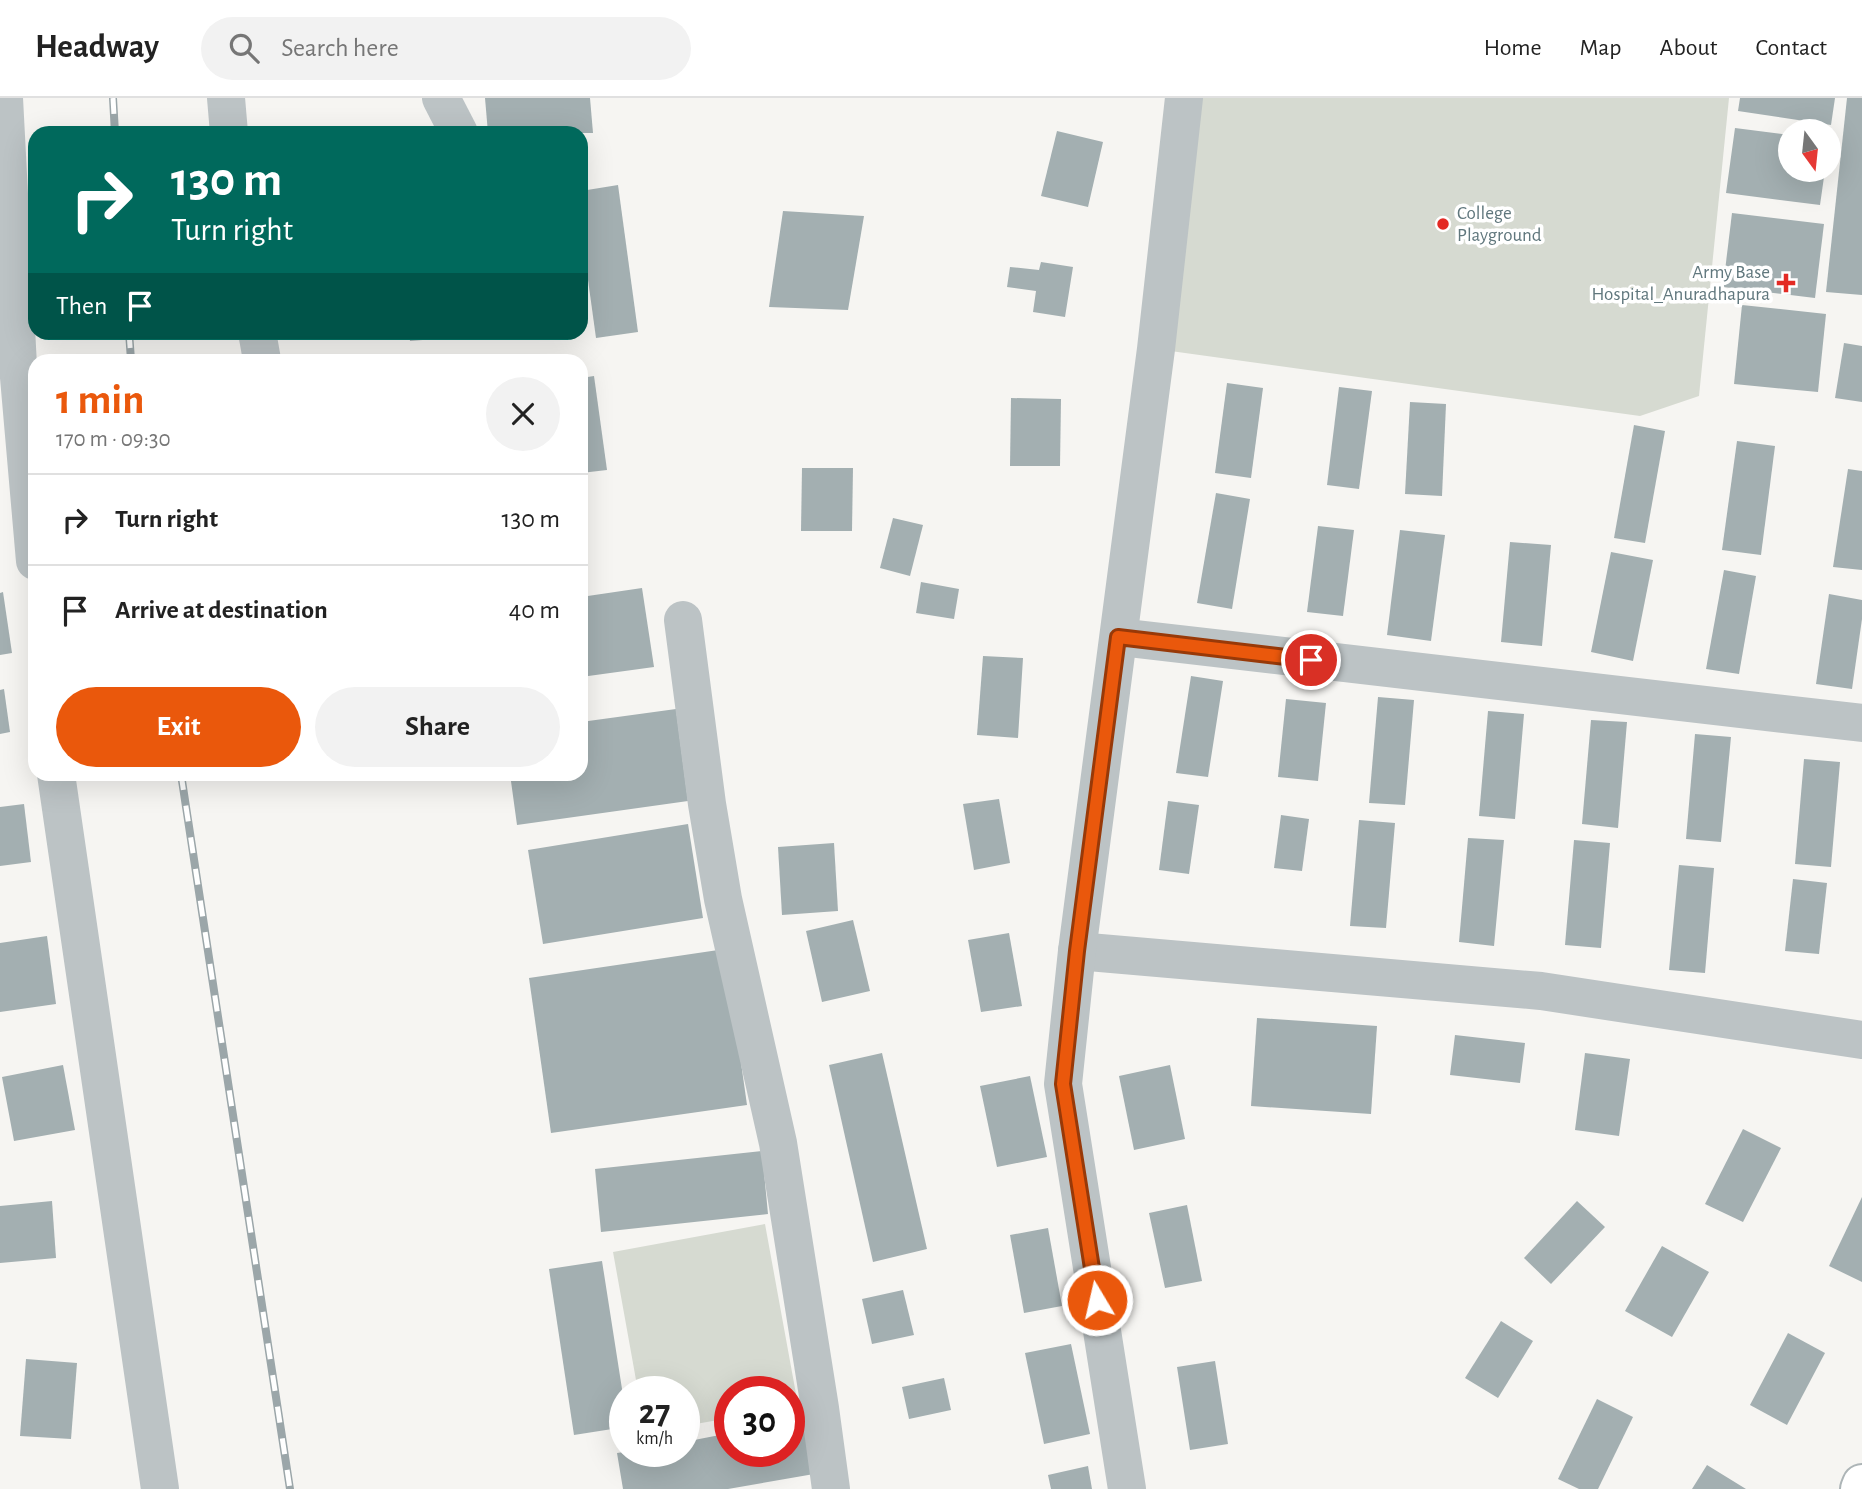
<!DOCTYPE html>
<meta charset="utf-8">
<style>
:root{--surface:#fff;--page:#f2f2f2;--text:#222;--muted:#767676;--line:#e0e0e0;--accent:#ea580c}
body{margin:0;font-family:"Alegreya Sans",sans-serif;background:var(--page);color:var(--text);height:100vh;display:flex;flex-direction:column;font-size:26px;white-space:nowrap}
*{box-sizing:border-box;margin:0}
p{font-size:23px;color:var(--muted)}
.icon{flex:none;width:38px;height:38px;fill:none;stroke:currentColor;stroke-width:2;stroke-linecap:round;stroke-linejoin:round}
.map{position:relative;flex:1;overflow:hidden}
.panel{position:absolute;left:28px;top:256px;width:560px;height:427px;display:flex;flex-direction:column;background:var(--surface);border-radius:21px;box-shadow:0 7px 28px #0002}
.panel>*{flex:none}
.hud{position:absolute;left:28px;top:28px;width:560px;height:214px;border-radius:21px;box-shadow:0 7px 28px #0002;background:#00695c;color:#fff;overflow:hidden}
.needle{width:46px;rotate:165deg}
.tools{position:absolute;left:1778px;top:21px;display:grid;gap:14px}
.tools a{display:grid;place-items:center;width:63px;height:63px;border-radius:50%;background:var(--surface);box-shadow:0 7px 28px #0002;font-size:35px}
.speed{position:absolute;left:609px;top:1278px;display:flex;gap:14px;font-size:35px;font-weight:700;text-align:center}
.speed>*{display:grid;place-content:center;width:91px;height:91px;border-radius:50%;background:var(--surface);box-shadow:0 7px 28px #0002;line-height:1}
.speed small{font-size:18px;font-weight:400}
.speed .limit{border:10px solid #d22;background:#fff;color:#111}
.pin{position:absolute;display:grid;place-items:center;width:60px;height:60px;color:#fff;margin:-30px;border:4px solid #fff;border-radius:50%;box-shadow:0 2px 7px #0007}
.me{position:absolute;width:77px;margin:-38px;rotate:351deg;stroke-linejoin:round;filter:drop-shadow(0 0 5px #0008)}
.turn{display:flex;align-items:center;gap:24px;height:147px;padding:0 28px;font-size:32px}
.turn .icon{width:91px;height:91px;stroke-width:2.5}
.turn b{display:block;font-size:49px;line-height:60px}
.then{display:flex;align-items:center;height:66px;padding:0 28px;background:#0003;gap:14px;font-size:26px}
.round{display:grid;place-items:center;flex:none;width:74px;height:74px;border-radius:37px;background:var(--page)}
.overview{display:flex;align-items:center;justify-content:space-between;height:119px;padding:0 28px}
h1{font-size:42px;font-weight:700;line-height:52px;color:var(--accent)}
.cta{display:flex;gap:14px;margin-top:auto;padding:14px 28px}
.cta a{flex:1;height:80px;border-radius:42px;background:var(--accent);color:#fff;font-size:28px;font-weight:700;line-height:80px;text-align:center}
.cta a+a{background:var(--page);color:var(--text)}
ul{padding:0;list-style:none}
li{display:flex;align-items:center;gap:21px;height:91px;padding:0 28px;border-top:2px solid var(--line)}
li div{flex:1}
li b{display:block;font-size:26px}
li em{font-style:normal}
header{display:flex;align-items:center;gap:42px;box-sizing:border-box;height:98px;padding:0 35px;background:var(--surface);border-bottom:2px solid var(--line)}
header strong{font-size:33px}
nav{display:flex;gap:38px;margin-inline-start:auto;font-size:24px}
.search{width:490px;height:63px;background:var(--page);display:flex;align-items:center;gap:18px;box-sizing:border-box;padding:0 24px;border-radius:38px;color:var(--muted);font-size:26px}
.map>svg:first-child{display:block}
.green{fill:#d6dad1}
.building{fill:#a3afb1}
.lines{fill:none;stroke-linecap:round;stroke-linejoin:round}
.major-casing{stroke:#adb5b7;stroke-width:42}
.minor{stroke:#bcc3c5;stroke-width:38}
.major{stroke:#fff;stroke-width:38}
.rail-casing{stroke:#9ba6a9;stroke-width:8}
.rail{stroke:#fff;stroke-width:5;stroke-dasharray:16;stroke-linecap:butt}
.route-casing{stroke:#983908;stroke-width:18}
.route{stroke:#ea580c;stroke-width:12}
.poi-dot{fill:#e32a24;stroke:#fff;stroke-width:2.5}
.labels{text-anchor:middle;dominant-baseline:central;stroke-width:7;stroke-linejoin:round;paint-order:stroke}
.poi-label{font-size:19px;fill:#60777d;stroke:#fff;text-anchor:start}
</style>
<header>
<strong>Headway</strong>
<div class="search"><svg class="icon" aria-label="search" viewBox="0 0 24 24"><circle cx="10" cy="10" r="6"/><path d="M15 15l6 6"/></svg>Search here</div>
<nav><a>Home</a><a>Map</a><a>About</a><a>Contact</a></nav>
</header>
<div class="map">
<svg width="1862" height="1391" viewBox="0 0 1862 1391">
<rect width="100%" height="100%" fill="#f6f5f2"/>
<g class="green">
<path d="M 1184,0 L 1729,0 L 1699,298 L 1640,318 L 1156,251 Z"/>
<path d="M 765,1126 L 798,1307 L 789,1309 L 789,1293 L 730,1293 L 730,1320 L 684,1328 L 684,1293 L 638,1293 L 613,1154 Z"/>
</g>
<g class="building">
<path d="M 485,0 L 590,0 L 593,35 L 488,35 Z"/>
<path d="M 1740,0 L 1835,0 L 1831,27 L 1738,13 Z"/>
<path d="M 1847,0 L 1862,0 L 1862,197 L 1826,194 Z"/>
<path d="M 1735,30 L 1790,37 L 1790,72 L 1825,72 L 1820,107 L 1726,95 Z"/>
<path d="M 1057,33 L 1103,44 L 1088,109 L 1041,98 Z"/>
<path d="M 618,87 L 638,234 L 596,240 L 581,131 L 581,93 Z"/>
<path d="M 783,113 L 864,118 L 848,212 L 769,209 Z"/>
<path d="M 1732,115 L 1824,126 L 1815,200 L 1723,189 Z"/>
<path d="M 1041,164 L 1073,169 L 1065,219 L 1033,214 L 1036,193 L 1007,189 L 1010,169 L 1039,172 Z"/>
<path d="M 1742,207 L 1826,216 L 1818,294 L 1734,286 Z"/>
<path d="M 409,234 L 448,234 L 448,240 L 410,243 Z"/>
<path d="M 1844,245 L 1862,248 L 1862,304 L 1835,300 Z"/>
<path d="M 594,278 L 607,372 L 581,375 L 581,280 Z"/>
<path d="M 1227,285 L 1263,290 L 1251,380 L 1215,375 Z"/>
<path d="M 1339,289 L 1372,293 L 1359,391 L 1327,387 Z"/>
<path d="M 1011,300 L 1061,301 L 1060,368 L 1010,368 Z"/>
<path d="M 1410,304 L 1446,306 L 1442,398 L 1405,396 Z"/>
<path d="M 1634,327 L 1665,333 L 1645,445 L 1614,440 Z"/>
<path d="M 1737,343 L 1775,348 L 1761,457 L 1722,452 Z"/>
<path d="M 802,370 L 853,370 L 852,433 L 801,433 Z"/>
<path d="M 1848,371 L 1862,373 L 1862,472 L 1833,469 Z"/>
<path d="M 1216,395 L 1250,401 L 1232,511 L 1197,505 Z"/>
<path d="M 893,420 L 923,427 L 910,478 L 880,470 Z"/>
<path d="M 1318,428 L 1354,432 L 1343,518 L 1307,514 Z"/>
<path d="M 1400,432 L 1445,437 L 1431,543 L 1387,537 Z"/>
<path d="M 1510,444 L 1551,447 L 1542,548 L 1501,544 Z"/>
<path d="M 1611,454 L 1653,462 L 1633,563 L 1591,554 Z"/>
<path d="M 1724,472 L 1756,478 L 1739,576 L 1706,571 Z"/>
<path d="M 921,484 L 959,491 L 954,521 L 916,515 Z"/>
<path d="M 642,490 L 654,569 L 581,579 L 581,499 Z"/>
<path d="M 3,494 L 12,555 L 0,557 L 0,495 Z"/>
<path d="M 1829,496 L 1862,502 L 1862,521 L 1852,591 L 1816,586 Z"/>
<path d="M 983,558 L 1023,560 L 1018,640 L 977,637 Z"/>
<path d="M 1191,578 L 1223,583 L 1208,679 L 1176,675 Z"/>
<path d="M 4,591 L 10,634 L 0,636 L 0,592 Z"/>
<path d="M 1378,599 L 1414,602 L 1405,707 L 1369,705 Z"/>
<path d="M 1286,601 L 1326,605 L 1318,683 L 1278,679 Z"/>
<path d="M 676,611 L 688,703 L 517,727 L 510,676 L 581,676 L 581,624 Z"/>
<path d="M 1488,613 L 1524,616 L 1515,721 L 1479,718 Z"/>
<path d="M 1591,622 L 1627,624 L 1618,730 L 1582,726 Z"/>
<path d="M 1695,636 L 1731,639 L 1721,744 L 1686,741 Z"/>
<path d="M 1804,661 L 1840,664 L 1831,769 L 1795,766 Z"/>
<path d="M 999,701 L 1010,765 L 974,772 L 963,706 Z"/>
<path d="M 1168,703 L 1199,707 L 1189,776 L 1159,772 Z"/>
<path d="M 24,706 L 31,764 L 0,768 L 0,709 Z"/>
<path d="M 1281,717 L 1309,721 L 1302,773 L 1274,770 Z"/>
<path d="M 1359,722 L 1395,725 L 1386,830 L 1350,828 Z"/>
<path d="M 688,726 L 703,820 L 543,846 L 528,752 Z"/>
<path d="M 1468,740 L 1504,742 L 1494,848 L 1459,844 Z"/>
<path d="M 1574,742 L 1610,745 L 1601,850 L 1565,847 Z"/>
<path d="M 834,745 L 838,813 L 782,817 L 778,749 Z"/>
<path d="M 1679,767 L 1714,770 L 1705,875 L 1669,872 Z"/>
<path d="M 1793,781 L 1827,785 L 1819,856 L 1785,853 Z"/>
<path d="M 853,822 L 870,893 L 822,904 L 806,833 Z"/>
<path d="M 1009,835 L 1022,908 L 981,914 L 968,842 Z"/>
<path d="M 47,838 L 56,906 L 0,914 L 0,845 Z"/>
<path d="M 725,851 L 747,1007 L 551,1035 L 529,880 Z"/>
<path d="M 1257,920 L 1377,928 L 1371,1016 L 1251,1008 Z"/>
<path d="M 1455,937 L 1525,945 L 1520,985 L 1450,977 Z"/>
<path d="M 882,955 L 927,1151 L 873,1164 L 829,967 Z"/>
<path d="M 1585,955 L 1630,961 L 1619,1038 L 1575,1032 Z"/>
<path d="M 63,967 L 75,1032 L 14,1043 L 2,979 Z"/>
<path d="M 1170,967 L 1185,1041 L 1134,1052 L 1119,978 Z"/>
<path d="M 1030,978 L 1047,1059 L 997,1069 L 980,988 Z"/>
<path d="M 1743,1031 L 1781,1050 L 1743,1124 L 1705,1106 Z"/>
<path d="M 762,1053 L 768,1116 L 601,1134 L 595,1071 Z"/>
<path d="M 1862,1099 L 1862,1184 L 1829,1168 Z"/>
<path d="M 52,1103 L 56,1160 L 0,1165 L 0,1108 Z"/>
<path d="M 1577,1103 L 1605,1129 L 1551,1186 L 1524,1160 Z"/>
<path d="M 1187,1107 L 1202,1183 L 1165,1190 L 1149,1115 Z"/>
<path d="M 1048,1130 L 1062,1208 L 1024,1215 L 1010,1137 Z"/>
<path d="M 1662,1148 L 1709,1174 L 1672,1239 L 1625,1213 Z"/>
<path d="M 602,1163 L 625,1310 L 625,1329 L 574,1337 L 549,1171 Z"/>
<path d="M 903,1192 L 914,1237 L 872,1246 L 862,1201 Z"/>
<path d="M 1501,1223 L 1533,1243 L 1498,1300 L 1465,1280 Z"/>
<path d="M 1788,1235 L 1825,1255 L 1787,1327 L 1750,1307 Z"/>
<path d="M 1071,1246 L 1090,1336 L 1044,1346 L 1025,1255 Z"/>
<path d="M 26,1261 L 77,1265 L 71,1341 L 20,1338 Z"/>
<path d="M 1215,1263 L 1228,1346 L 1190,1352 L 1177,1269 Z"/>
<path d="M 944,1280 L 951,1312 L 909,1321 L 902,1289 Z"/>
<path d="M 1597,1301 L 1633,1319 L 1598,1391 L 1579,1391 L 1558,1381 Z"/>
<path d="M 805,1322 L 814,1376 L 728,1391 L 623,1391 L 617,1355 L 631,1353 L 684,1353 L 684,1344 L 730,1335 L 730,1353 L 789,1353 L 789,1325 Z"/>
<path d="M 1707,1367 L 1746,1391 L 1692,1391 Z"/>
<path d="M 1088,1368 L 1092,1391 L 1051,1391 L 1048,1377 Z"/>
</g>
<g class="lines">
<defs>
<path id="major" d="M 1860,1391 L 1862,1386"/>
</defs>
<use href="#major" class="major-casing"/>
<g class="minor">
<path d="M 4,0 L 18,268 L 35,463"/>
<path d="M 226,0 L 229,35"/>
<path d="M 441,0 L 459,35"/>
<path d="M 257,234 L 262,262"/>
<path d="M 683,522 L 707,706 L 723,801 L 778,1045 L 820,1310 L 831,1391"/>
<path d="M 1119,539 L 1862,625"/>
<path d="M 56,676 L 160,1391"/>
<path d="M 1077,853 L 1541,893 L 1862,942"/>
<path d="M 1127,1391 L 1063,986 L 1077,853 L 1156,251 L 1184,0"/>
</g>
<use href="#major" class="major"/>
<defs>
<g id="rail">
<path d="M 113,0 L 115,35"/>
<path d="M 129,234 L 131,262"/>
<path d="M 181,676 L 290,1391"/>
</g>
</defs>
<use href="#rail" class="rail-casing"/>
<use href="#rail" class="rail"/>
</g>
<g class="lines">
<defs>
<path id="route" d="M 1097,1202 L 1063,986 L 1077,853 L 1118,539 L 1311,562"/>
</defs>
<use href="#route" class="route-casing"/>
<use href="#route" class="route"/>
</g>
<g class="poi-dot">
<circle cx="1443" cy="126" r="7"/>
<path d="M1782.5 174.5h7v7h7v7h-7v7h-7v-7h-7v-7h7z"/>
</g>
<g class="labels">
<g class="poi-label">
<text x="1457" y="115">College<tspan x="1457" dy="22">Playground</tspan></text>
<text x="1770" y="174" text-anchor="end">Army Base<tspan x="1770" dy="22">Hospital_Anuradhapura</tspan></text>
</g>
</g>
</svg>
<div class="tools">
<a><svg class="needle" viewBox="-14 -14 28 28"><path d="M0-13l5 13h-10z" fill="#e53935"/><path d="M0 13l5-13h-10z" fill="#767676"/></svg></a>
</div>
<div class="speed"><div>27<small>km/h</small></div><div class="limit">30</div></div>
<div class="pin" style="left:1311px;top:562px;background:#d93025"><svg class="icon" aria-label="arrive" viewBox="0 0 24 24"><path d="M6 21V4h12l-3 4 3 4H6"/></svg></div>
<svg class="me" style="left:1097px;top:1202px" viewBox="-20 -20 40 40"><circle r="17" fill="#ea580c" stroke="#fff" stroke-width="3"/><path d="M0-11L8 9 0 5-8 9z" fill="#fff"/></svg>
<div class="hud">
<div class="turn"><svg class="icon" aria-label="right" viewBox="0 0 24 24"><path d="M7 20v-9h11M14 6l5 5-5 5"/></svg><div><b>130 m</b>Turn right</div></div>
<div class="then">Then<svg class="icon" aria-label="arrive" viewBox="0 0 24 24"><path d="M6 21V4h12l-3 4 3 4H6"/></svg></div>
</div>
<section class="panel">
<div class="overview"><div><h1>1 min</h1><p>170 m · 09:30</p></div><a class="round"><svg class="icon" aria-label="close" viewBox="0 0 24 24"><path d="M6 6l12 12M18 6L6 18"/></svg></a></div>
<ul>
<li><svg class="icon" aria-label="right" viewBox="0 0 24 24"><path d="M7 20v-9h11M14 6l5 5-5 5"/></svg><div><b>Turn right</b></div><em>130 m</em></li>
<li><svg class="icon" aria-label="arrive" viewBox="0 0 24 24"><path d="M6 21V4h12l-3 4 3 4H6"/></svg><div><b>Arrive at destination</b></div><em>40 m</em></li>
</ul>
<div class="cta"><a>Exit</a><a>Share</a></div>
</section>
</div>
